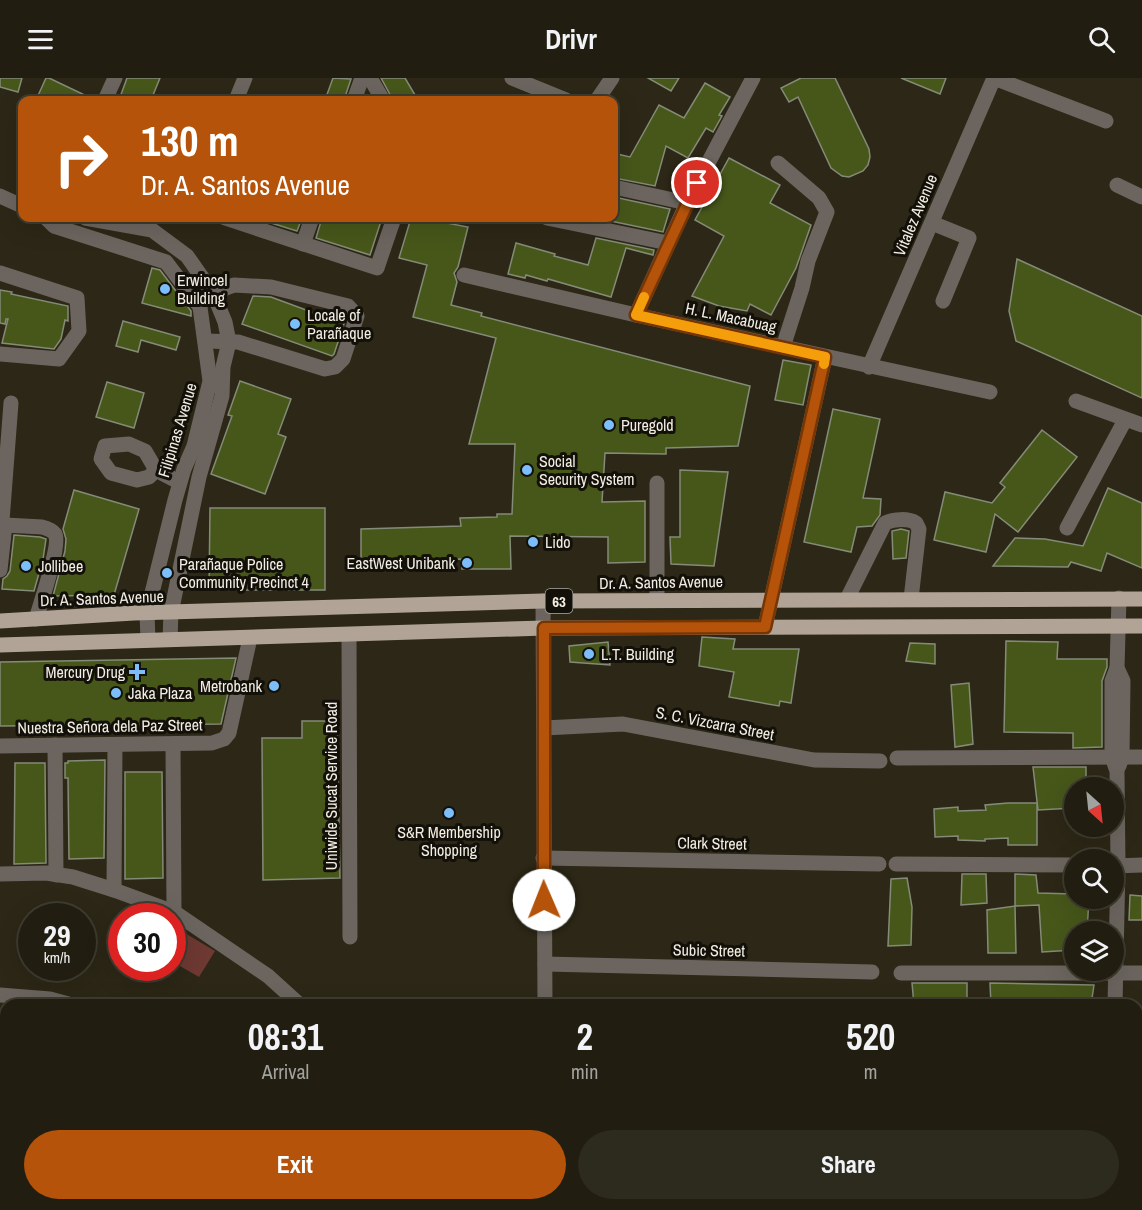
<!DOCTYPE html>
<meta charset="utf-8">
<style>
:root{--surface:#211d10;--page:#2d2a1e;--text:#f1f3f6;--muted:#a2a29f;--line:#3e3b30;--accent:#b45309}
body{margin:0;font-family:"Archivo Narrow",sans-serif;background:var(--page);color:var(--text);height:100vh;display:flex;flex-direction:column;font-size:22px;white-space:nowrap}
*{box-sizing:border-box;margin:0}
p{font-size:20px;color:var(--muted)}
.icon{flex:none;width:33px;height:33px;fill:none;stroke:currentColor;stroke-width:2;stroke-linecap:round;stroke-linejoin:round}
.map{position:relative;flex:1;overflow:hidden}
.details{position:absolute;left:0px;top:921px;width:1143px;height:212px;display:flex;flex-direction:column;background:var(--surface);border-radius:18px 18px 0 0;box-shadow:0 6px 24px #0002,0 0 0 2px var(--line)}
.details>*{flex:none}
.banner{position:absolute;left:18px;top:18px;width:600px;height:126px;border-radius:12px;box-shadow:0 6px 24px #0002,0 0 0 2px var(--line);background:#b45309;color:#fff;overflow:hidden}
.needle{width:39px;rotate:153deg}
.controls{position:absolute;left:1064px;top:699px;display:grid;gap:12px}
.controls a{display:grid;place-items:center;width:60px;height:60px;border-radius:50%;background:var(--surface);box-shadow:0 6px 24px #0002,0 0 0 2px var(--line);font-size:30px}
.speed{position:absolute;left:18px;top:825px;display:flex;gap:12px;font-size:30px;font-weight:700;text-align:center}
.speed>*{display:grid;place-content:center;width:78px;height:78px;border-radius:50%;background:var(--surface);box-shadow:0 6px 24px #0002,0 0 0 2px var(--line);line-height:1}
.speed small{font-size:15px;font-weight:400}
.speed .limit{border:9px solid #d22;background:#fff;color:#111}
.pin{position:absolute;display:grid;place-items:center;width:51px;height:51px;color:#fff;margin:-26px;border:3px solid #fff;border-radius:50%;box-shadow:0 2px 6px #0007}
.me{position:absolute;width:66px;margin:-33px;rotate:359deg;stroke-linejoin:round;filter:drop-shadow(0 0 4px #0008)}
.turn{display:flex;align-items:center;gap:21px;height:126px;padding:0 24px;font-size:27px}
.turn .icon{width:78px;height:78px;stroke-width:2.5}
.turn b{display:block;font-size:42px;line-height:51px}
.eta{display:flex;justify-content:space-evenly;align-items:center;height:102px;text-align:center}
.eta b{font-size:36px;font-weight:700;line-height:42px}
.action{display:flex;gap:12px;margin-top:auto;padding:12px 24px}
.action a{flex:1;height:69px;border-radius:36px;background:var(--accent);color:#fff;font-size:24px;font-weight:700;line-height:69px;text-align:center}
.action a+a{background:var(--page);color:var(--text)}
header{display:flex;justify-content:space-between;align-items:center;height:78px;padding:0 24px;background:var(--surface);font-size:27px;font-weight:700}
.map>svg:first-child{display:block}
.grass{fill:#6d3932}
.park{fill:url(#park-crowns)}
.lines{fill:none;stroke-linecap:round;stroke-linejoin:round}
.stream{stroke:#001504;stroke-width:4.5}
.building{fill:#47571a;stroke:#848b78;stroke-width:1.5}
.minor{stroke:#6c655f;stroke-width:15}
.major{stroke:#b2a397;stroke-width:15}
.route-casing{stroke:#753606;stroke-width:15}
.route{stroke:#b45309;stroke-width:10}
.slow{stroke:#f59e0b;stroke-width:10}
.poi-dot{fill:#7cbef9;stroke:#121009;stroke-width:2}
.labels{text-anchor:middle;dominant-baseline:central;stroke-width:6;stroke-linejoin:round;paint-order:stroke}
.shield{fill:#121009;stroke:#afaba2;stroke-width:1.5}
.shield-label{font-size:15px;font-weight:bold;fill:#f2eee4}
.street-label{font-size:16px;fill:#f2eee4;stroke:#121009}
.poi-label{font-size:16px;fill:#f2eee4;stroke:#121009;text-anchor:start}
</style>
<header><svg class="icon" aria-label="menu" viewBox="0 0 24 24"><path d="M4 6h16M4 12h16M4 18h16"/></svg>Drivr<svg class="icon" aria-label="search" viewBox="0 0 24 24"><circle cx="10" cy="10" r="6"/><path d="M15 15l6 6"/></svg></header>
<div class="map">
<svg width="1142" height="1132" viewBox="0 0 1142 1132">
<defs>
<pattern id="park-crowns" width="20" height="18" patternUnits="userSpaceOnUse" patternTransform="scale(1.5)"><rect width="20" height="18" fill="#6d3932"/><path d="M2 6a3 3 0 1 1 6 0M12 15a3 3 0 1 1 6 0" fill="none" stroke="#825650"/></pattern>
</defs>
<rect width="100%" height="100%" fill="#2c2716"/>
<path class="grass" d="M 173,848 L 215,873 L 199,899 L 173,884 Z"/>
<path class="park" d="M 812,1126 L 812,1132 L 664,1132 L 661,1127 Z"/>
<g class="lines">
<path class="stream" d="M 556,1126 L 560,1132"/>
</g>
<g class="building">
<path d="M 0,0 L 22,0 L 18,14 L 0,9 Z"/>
<path d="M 46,0 L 49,0 L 95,22 L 36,22 Z"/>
<path d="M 127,0 L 160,0 L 151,22 L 119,22 Z"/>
<path d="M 333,0 L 351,1 L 344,22 L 325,22 Z"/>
<path d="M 381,0 L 405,0 L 418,22 L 393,22 Z"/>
<path d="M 648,0 L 679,0 L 671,13 Z"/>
<path d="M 801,0 L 835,0 L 869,71 L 870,79 L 868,87 L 863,93 L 849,99 L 842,98 L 831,90 L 798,19 L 789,24 L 781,10 Z"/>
<path d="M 901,0 L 946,0 L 940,16 Z"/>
<path d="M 705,5 L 730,19 L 719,37 L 722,38 L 713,54 L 706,50 L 688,80 L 666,68 L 655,108 L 614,100 L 614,89 L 617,76 L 630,79 L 659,27 L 684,40 Z"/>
<path d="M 729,80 L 780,107 L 770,125 L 811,147 L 796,190 L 771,237 L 750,226 L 747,233 L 719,228 L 692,218 L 724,158 L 695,142 Z"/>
<path d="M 614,119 L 670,131 L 663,154 L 601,141 L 602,140 L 614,140 Z"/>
<path d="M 255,140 L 302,140 L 297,153 Z"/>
<path d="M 322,140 L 382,140 L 370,177 L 316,160 Z"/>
<path d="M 411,140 L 437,140 L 436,143 L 468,149 L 458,189 L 454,195 L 457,204 L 451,227 L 482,235 L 481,238 L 750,308 L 738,368 L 666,370 L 666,376 L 605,375 L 602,424 L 645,423 L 645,484 L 608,485 L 608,459 L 510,458 L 511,491 L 462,491 L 461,481 L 361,484 L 361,451 L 461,448 L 460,440 L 497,439 L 497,436 L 512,436 L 515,366 L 469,366 L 496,260 L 413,239 L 427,187 L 399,180 Z"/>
<path d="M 596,160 L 654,172 L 653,177 L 626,170 L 611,219 L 548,201 L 547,203 L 526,197 L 525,200 L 508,196 L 516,165 L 555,176 L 554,178 L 588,187 Z"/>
<path d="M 1017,181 L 1142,238 L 1142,320 L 1016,263 L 1009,233 Z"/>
<path d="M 152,190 L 160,192 L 191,233 L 191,238 L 142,225 Z"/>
<path d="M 0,212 L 12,214 L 11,216 L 68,228 L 68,243 L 65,242 L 61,261 L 54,271 L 2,265 L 8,241 L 6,241 L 5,246 L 0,245 Z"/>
<path d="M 253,218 L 271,219 L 344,246 L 334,276 L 332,278 L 242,246 Z"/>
<path d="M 123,243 L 180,259 L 176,272 L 141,262 L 138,274 L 116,268 Z"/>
<path d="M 783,282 L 811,287 L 803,327 L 775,322 Z"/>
<path d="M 240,303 L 291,321 L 278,356 L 286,359 L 265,416 L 211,396 L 232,338 L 228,337 Z"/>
<path d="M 107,304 L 144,315 L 134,350 L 96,339 Z"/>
<path d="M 833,331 L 880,341 L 863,420 L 881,421 L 880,437 L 872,448 L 857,449 L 851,474 L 804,464 Z"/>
<path d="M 1042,352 L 1077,379 L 1018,454 L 995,436 L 986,474 L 934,462 L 945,414 L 992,425 L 1005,409 L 1000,405 Z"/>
<path d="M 680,392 L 728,394 L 714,488 L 671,486 L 670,459 L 680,459 Z"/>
<path d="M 1108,410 L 1142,425 L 1142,490 L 1107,475 L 1101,493 L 1071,484 L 1068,489 L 993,488 L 1015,460 L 1045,461 L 1083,468 Z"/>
<path d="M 74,412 L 139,431 L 114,517 L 53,518 L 65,473 L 66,461 L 63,451 Z"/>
<path d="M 210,430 L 325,430 L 325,512 L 209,512 Z"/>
<path d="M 901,451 L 909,453 L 906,480 L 893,481 L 892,453 Z"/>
<path d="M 14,457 L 40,459 L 46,461 L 43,481 L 34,513 L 2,511 L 3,501 L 7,498 L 10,493 Z"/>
<path d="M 702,559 L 735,561 L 733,571 L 799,571 L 791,625 L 780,623 L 779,628 L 729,619 L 734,594 L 699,588 Z"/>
<path d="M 1006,563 L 1058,564 L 1057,581 L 1107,581 L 1107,589 L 1102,603 L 1102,669 L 1073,670 L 1073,655 L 1004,654 Z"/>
<path d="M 608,564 L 610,587 L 570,584 L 569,568 Z"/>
<path d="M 910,565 L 935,566 L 935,586 L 906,583 Z"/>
<path d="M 236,580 L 221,646 L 0,648 L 0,584 Z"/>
<path d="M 969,605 L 973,666 L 955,669 L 951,607 Z"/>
<path d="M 302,643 L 337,643 L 340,800 L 263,802 L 262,660 L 302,660 Z"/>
<path d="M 105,682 L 104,780 L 69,781 L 68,700 L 65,700 L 65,685 L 68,685 L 68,683 Z"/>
<path d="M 15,685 L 45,685 L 46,785 L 14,786 Z"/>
<path d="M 1033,689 L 1086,689 L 1086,710 L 1074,710 L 1074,730 L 1038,732 Z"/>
<path d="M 125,694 L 162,694 L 163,800 L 125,801 Z"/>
<path d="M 1008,725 L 1037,725 L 1037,767 L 1008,767 L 1008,760 L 985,761 L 985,763 L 958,762 L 958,758 L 935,759 L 934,731 L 958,729 L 958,733 L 986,732 L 985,727 Z"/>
<path d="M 962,796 L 986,796 L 987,825 L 961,827 Z"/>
<path d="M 1015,796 L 1036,797 L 1038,815 L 1074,816 L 1074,820 L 1089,820 L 1087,854 L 1074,854 L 1074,872 L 1042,874 L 1039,827 L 1015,828 Z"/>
<path d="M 907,800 L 912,829 L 911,867 L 888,868 L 891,801 Z"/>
<path d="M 1130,817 L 1142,818 L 1142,842 L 1129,842 Z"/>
<path d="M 1015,828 L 1016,875 L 988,875 L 987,832 Z"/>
<path d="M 912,905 L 967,905 L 967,927 L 914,927 Z"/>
<path d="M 990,905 L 1040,906 L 1094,907 L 1091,927 L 991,927 Z"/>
</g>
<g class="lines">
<g class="minor">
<path d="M 370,0 L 383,22"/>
<path d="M 512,0 L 566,22"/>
<path d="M 994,0 L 1106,43"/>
<path d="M 105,22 L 115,0"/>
<path d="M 236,22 L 245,0"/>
<path d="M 354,22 L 362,0"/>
<path d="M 597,22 L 612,0"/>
<path d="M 778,85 L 819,120 L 827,134 L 808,183 L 802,210 L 783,269"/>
<path d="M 1117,107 L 1142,119"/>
<path d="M 614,109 L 687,125"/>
<path d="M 0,118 L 22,128"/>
<path d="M 46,140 L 54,148 L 166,184 L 200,229 L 210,303 L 194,368 L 184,391 L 175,422 L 147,535 L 148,562"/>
<path d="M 85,140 L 152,152 L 187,178 L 213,215 L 225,244 L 229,264 L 223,289 L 222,318 L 199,399 L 171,535 L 170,561"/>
<path d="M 225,140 L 377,190 L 394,140"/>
<path d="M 547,140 L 668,165"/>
<path d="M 932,145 L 969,160 L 943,223"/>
<path d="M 303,166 L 312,140"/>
<path d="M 0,195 L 77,220 L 79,253 L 59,281 L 0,276"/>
<path d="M 464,197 L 636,237 L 990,314"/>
<path d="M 636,237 L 687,125 L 753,0"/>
<path d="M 206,263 L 238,264 L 325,291 L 335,289 L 343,281 L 357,238 L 348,228 L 271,209 L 234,207 L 213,215"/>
<path d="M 869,289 L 994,0"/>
<path d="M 1076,323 L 1142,347"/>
<path d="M 156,392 L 149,399 L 137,402 L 111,395 L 101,381 L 105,368 L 129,366 L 145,373 L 156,392 L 179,404"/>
<path d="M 657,405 L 657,522"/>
<path d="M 1067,450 L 1125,342"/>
<path d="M 1,456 L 11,325"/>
<path d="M 0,492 L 5,447 L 42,449 C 46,450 52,452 55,456 C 61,466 40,527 36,541"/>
<path d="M 847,521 L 885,445 C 894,441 908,440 916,445 L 919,451 L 911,521"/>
<path d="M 543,523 L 545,927"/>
<path d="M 765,549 L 825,279"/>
<path d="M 349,557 L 350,859"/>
<path d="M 544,650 L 623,646 L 814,682 L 880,683"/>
<path d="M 55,667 L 56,797"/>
<path d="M 173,667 L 174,834"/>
<path d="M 0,668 L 212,665 L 224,661 L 229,655 L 250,560"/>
<path d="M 897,680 L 1142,679"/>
<path d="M 1119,688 L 1122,679 L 1123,603 L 1117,590 L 1119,520"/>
<path d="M 543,780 L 879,786"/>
<path d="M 896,786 L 1074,787"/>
<path d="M 1113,788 L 1142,787"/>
<path d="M 0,796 L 46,795 L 73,799 L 114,812 L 174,834 L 268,898 L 300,927"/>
<path d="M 114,812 L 115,667"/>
<path d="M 545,886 L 872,894"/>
<path d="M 901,895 L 1142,895"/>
<path d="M 0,917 L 50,921 L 72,927"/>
<path d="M 1115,927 L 1118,788 L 1117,693 L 1112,679 L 1112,603 L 1117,590"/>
<path d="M 1137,998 L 1142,998"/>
<path d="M 0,1038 L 6,1037"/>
<path d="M 156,1126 L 161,1132"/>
<path d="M 652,1126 L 655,1132"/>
<path d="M 295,1132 L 309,1126"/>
<path d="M 878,1132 L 878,1126"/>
<path d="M 993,1132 L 993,1126"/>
<path d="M 1112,1132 L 1112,1126"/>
</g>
<g class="major">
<path d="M 0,543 L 134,535 L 543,523 L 1142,521"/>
<path d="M 0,567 L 544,550 L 1142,548"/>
</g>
</g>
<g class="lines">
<defs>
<path id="route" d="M 544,822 L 544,550 L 765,549 L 825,279 L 636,237 L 697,105"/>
</defs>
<use href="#route" class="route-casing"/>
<use href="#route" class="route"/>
<path class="slow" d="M 644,219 L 636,237 L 825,279 L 824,286"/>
</g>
<g class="poi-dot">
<circle cx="165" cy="211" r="6"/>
<circle cx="295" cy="246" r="6"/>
<circle cx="609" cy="347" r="6"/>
<circle cx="527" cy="392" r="6"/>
<circle cx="533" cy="464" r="6"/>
<circle cx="467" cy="485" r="6"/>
<circle cx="26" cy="488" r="6"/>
<circle cx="167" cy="495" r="6"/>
<circle cx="589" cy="576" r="6"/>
<path d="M134 585h6v6h6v6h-6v6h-6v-6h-6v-6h6z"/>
<circle cx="274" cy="608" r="6"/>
<circle cx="116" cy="615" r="6"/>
<circle cx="449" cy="735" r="6"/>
</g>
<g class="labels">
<rect class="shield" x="545.5" y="511" width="27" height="24" rx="4.5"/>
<g class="shield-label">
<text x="559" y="523">63</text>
</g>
<g class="street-label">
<text transform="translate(915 137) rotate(-67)">Vitalez Avenue</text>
<text transform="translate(731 239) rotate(12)">H. L. Macabuag</text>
<text transform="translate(177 352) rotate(-73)">Filipinas Avenue</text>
<text transform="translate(661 504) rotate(-1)">Dr. A. Santos Avenue</text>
<text transform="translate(102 520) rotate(-2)">Dr. A. Santos Avenue</text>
<text transform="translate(715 645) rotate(11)">S. C. Vizcarra Street</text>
<text transform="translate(110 648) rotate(-1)">Nuestra Señora dela Paz Street</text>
<text transform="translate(331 708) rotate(-90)">Uniwide Sucat Service Road</text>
<text transform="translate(712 765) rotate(1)">Clark Street</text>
<text transform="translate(709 872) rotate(1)">Subic Street</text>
</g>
<g class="poi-label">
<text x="177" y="202">Erwincel<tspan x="177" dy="18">Building</tspan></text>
<text x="307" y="237">Locale of<tspan x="307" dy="18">Parañaque</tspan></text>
<text x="621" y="347">Puregold</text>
<text x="539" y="383">Social<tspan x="539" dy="18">Security System</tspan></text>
<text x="545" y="464">Lido</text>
<text x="455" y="485" text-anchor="end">EastWest Unibank</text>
<text x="179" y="486">Parañaque Police<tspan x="179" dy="18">Community Precinct 4</tspan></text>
<text x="38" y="488">Jollibee</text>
<text x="601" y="576">L.T. Building</text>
<text x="125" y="594" text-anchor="end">Mercury Drug</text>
<text x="262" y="608" text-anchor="end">Metrobank</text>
<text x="128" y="615">Jaka Plaza</text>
<text x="449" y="754" text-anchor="middle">S&amp;R Membership<tspan x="449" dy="18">Shopping</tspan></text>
</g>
</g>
</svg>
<div class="controls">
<a><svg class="needle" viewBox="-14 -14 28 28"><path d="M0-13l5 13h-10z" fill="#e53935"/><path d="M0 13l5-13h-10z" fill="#a2a29f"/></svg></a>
<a><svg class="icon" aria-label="search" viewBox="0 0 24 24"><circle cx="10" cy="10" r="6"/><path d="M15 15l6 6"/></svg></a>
<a><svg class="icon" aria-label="layers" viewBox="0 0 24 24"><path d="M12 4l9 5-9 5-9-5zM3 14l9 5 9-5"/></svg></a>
</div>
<div class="speed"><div>29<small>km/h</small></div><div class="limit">30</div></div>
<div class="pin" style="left:697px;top:105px;background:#d93025"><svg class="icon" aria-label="arrive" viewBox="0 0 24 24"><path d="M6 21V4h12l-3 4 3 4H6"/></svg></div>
<svg class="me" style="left:544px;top:822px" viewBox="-20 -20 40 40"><circle r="19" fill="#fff"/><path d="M0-13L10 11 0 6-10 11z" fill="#b45309"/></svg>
<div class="banner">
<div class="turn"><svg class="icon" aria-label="right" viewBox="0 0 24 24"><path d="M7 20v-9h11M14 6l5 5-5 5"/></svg><div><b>130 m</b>Dr. A. Santos Avenue</div></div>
</div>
<section class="details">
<div class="eta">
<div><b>08:31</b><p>Arrival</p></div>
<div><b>2</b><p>min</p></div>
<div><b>520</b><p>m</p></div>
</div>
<div class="action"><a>Exit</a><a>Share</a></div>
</section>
</div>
